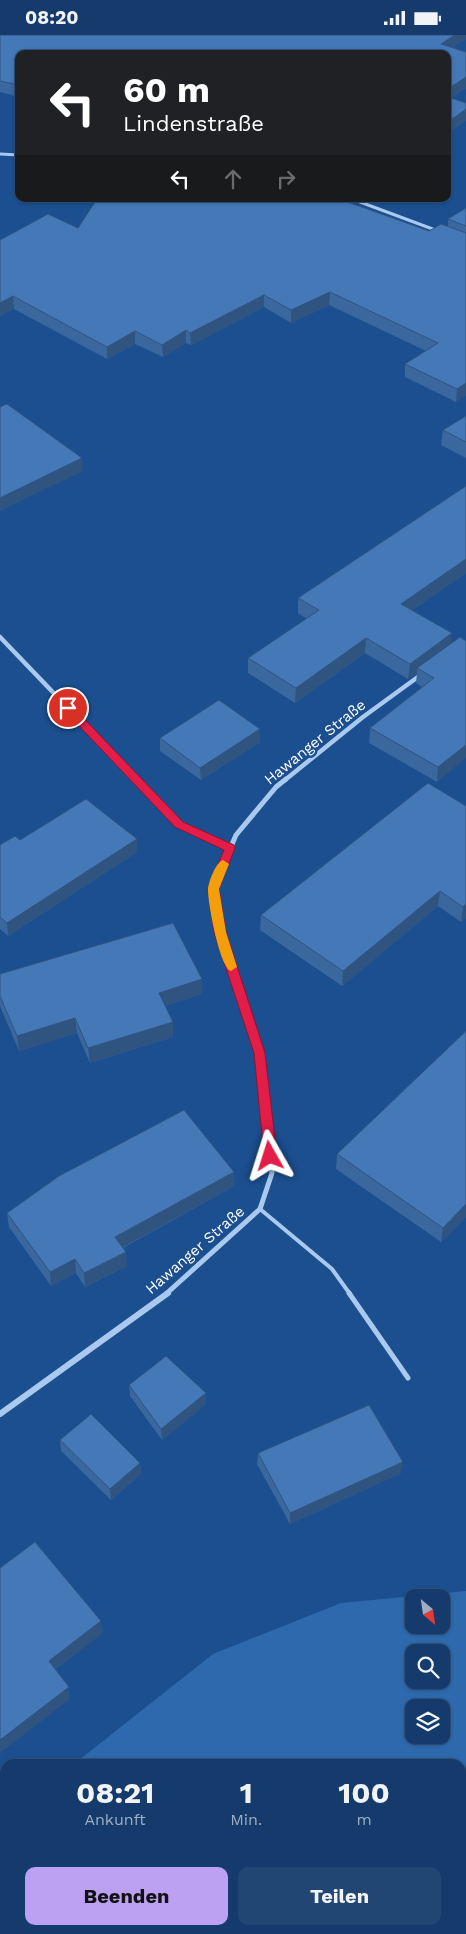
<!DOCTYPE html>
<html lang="de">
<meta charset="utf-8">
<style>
:root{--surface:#143b6b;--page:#214673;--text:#f1f3f6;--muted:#9dadc1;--line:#33557e;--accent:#bca0f2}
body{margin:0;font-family:"Work Sans",sans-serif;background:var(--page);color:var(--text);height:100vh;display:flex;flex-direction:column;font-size:19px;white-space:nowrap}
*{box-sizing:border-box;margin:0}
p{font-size:16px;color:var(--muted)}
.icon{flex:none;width:28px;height:28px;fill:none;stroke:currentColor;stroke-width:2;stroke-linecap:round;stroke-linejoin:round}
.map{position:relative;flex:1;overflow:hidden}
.drawer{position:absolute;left:0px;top:1724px;width:466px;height:176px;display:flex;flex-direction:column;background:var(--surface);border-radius:15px 15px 0 0;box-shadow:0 1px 4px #0004,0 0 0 1px var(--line)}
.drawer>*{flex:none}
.hud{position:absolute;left:15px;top:15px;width:436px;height:152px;border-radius:10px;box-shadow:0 1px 4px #0004,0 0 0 1px var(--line);background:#202124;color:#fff;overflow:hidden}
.needle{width:32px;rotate:151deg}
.buttons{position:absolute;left:405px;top:1554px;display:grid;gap:10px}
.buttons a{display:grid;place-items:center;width:45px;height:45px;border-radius:10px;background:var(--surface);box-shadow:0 1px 4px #0004,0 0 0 1px var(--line);font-size:25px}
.pin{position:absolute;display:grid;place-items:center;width:42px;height:42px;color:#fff;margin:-21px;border:2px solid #fff;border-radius:50%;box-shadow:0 1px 5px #0007}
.me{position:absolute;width:55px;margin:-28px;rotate:354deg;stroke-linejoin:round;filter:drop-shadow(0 0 4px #0008)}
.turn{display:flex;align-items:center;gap:18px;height:105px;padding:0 25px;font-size:22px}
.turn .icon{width:65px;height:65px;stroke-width:2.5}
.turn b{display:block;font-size:35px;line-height:42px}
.lanes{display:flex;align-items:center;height:48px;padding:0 25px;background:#0003;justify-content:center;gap:25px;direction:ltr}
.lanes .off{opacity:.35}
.eta{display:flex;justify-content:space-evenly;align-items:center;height:85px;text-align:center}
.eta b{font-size:30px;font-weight:700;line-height:35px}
.cta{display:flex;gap:10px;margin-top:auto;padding:10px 25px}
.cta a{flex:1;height:58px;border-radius:10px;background:var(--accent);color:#111;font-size:20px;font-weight:700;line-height:58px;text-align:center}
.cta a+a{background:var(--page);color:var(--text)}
.status{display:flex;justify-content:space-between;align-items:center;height:35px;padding:0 25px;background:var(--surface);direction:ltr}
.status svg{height:14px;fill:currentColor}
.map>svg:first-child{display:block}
.green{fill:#2e69ad;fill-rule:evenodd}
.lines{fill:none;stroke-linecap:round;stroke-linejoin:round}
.lane-far1{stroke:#a9c9ee;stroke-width:4}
.lane{stroke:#a9c9ee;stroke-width:5}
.street-far3{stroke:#a9c9ee;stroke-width:3}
.street-far2{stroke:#a9c9ee;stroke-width:4.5}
.street-far1{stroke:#a9c9ee;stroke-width:5}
.street{stroke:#a9c9ee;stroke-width:6}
.wall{fill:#3a679d}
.shaded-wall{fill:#305480}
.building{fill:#4478b7;stroke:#305480}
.route{fill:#e11d48;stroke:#92132f}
.slow{fill:#f59e0b}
.labels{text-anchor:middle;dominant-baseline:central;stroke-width:5;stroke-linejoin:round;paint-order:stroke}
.street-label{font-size:15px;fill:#fff;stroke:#1b4f8f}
</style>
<div class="status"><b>08:20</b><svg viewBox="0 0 49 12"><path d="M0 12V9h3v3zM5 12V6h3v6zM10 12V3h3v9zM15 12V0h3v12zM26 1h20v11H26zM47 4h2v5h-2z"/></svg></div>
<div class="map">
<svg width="466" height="1899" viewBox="0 0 466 1899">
<rect width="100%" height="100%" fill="#1b4f8f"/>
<path class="green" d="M 466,1556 L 466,1899 L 0,1899 L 0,1787 L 5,1783 L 5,1895 L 461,1895 L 461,1729 L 74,1729 L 213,1619 L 341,1568 ZM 414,1562 L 441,1562 L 441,1590 L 414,1590 ZM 414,1618 L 441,1618 L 441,1645 L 414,1645 ZM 414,1672 L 441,1672 L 441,1700 L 414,1700 Z"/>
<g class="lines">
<path class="lane-far1" d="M 260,1174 L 332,1234 L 350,1259"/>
<path class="lane" d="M 349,1258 L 408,1343"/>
<g class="street-far3">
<path d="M 0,119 L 19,120"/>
<path d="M 352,164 L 438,196"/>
</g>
<g class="street-far2">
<path d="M 0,602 L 137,745"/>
<path d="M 285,745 L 363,682 L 422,639"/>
</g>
<g class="street-far1">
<path d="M 136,744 L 179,789 L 230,813"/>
<path d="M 166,1259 L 260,1174 L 272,1138 L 260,1018 L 220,897 L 213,854 L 236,800 L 276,752 L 286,744"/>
</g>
<path class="street" d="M 0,1379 L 168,1258"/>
</g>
<g class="wall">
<path d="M 0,0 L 466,0 L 466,4 L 453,12 L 466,53 L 451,63 L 466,68 L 466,85 L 448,98 L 19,19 L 19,62 L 0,57 Z"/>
<path d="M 353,168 L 352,169 L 429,196 L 448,191 L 448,184 L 466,173 L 466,360 L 456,367 L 405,342 L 405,329 L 426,316 L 329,270 L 291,288 L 264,272 L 191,310 L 186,308 L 163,322 L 135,309 L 107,324 L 14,274 L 0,205 L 78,193 Z"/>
<path d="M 466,381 L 466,423 L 441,410 L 443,395 Z"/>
<path d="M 466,451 L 466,538 L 412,575 L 451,609 L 460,602 L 437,747 L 369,708 L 370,693 L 422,652 L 416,648 L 417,638 L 408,644 L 365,618 L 295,668 L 248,638 L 248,623 L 307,584 L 298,578 L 298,563 Z"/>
<path d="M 260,694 L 260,707 L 201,745 L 160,716 L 160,703 Z"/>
<path d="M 466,771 L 466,883 L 461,887 L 438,871 L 342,951 L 260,895 L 261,880 Z"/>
<path d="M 0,810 L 137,817 L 8,901 L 0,894 Z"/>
<path d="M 0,939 L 202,944 L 202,959 L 165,971 L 173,987 L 173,1002 L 90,1028 L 77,998 L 19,1016 L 0,971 Z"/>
<path d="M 466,996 L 466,1182 L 441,1207 L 336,1134 L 337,1119 Z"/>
<path d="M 234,1137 L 234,1151 L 123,1213 L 127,1231 L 85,1252 L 76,1238 L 51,1251 L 9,1192 L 7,1178 Z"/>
<path d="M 129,1350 L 206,1358 L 206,1369 L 162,1405 L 130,1361 Z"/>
<path d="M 60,1405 L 140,1428 L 141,1439 L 111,1465 L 61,1416 Z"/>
<path d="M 258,1418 L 401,1438 L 290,1489 L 257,1429 Z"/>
</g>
<g class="shaded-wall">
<path d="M 455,0 L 466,0 L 466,4 L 443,19 L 441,9 Z"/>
<path d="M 466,42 L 466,53 L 448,65 L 448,54 Z"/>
<path d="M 466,74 L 466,85 L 448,98 L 448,87 Z"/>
<path d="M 343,164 L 353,164 L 353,168 L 341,177 L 342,165 Z"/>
<path d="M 330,257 L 329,270 L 291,288 L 291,275 Z"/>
<path d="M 264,260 L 264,272 L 191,310 L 190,298 Z"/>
<path d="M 13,261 L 14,274 L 0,281 L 0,268 Z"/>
<path d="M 186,295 L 186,308 L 163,322 L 162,310 Z"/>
<path d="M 135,296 L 135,309 L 107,324 L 107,312 Z"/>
<path d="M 466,348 L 466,360 L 456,367 L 457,354 Z"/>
<path d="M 82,423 L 83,436 L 0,476 L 0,463 Z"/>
<path d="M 466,524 L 466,538 L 400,584 L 401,569 Z"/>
<path d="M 452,598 L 451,613 L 417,633 L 417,638 L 408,644 L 410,629 Z"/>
<path d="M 366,603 L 365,618 L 295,668 L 296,653 Z"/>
<path d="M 260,694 L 260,707 L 201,745 L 200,733 Z"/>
<path d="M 466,710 L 466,723 L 437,747 L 438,732 Z"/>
<path d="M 137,804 L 137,817 L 8,901 L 7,888 Z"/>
<path d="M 440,856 L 438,871 L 342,951 L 343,936 Z"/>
<path d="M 466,869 L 466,883 L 461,887 L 463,872 Z"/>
<path d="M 202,944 L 202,959 L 159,973 L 159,958 Z"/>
<path d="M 75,983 L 77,998 L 19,1016 L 17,1001 Z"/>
<path d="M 173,987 L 173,1002 L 90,1028 L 88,1013 Z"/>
<path d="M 234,1137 L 234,1151 L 116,1216 L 115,1202 Z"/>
<path d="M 466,1169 L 466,1182 L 441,1207 L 443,1193 Z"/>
<path d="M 126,1217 L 127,1231 L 85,1252 L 84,1238 Z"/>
<path d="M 75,1224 L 76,1238 L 51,1251 L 50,1237 Z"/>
<path d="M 206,1358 L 206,1369 L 162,1405 L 161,1394 Z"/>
<path d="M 403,1427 L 401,1438 L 290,1489 L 290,1478 Z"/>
<path d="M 140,1428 L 141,1439 L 111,1465 L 110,1454 Z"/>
<path d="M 101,1586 L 103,1598 L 51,1638 L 49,1626 Z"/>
<path d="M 69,1652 L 70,1664 L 0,1718 L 0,1705 Z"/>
</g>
<g class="building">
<path d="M 0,0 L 455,0 L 441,9 L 466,17 L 466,42 L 448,54 L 448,19 L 19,19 L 19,50 L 0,46 Z"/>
<path d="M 448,62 L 466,68 L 466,74 L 448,87 Z"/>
<path d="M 97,164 L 343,164 L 342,165 L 429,196 L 441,189 L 466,198 L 466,348 L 457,354 L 405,329 L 438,308 L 330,257 L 291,275 L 264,260 L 190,298 L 186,295 L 162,310 L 135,296 L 107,312 L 13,261 L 0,268 L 0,205 L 48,179 L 78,193 Z"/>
<path d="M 466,173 L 466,191 L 448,184 Z"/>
<path d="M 7,369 L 82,423 L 0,463 L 0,372 Z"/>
<path d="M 466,381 L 466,407 L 443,395 Z"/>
<path d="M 466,451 L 466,524 L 401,569 L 452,598 L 410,629 L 366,603 L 296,653 L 248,623 L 319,575 L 298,563 Z"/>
<path d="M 460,602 L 466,606 L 466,710 L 438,732 L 370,693 L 434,643 L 417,633 Z"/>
<path d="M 219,665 L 260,694 L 200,733 L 160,703 Z"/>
<path d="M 428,748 L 466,771 L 466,869 L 463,872 L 440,856 L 343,936 L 261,880 Z"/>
<path d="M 86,764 L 137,804 L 7,888 L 0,882 L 0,810 L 15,801 L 20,805 Z"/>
<path d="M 173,888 L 202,944 L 159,958 L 173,987 L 88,1013 L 75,983 L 17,1001 L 0,961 L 0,939 Z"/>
<path d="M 466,996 L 466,1169 L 443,1193 L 337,1119 Z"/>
<path d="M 184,1075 L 234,1137 L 115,1202 L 126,1217 L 84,1238 L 75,1224 L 50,1237 L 7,1178 L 59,1141 Z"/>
<path d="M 166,1321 L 206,1358 L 161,1394 L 129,1350 Z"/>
<path d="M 369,1370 L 403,1427 L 290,1478 L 258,1418 Z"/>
<path d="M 91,1379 L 140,1428 L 110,1454 L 60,1405 Z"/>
<path d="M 35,1507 L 101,1586 L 49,1626 L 69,1652 L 0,1705 L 0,1533 Z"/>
</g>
<path class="route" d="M 68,669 L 71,670 L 183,787 L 234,810 L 235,813 L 219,854 L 226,897 L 265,1018 L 277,1121 L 275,1125 L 266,1125 L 264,1121 L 254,1018 L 214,897 L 208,854 L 224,815 L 175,792 L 64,675 L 64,670 Z"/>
<path class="slow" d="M 223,825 L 229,829 L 219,854 L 226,897 L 237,932 L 231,936 C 220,933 208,869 208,855 C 208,848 216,827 223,825 Z"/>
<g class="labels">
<g class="street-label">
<text transform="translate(315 707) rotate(-39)">Hawanger Straße</text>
<text transform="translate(195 1215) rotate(-41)">Hawanger Straße</text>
</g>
</g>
</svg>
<div class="buttons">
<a><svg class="needle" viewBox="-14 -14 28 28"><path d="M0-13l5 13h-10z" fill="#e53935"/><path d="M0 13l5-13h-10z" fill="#9dadc1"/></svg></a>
<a><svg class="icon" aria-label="search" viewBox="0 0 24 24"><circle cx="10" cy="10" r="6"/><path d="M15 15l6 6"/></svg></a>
<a><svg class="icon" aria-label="layers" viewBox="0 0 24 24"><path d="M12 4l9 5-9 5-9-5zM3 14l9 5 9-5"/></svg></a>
</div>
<div class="pin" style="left:68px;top:673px;background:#d93025"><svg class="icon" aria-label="arrive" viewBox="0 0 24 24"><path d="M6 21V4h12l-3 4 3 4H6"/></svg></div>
<svg class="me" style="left:270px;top:1121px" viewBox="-20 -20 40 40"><path d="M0-17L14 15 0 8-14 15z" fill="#e11d48" stroke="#fff" stroke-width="4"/></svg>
<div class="hud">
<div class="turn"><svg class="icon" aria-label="left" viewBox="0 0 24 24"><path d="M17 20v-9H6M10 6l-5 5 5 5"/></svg><div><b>60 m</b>Lindenstraße</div></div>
<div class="lanes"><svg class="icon" aria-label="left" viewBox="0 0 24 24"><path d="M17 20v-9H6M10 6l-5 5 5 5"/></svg><svg class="icon off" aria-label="ahead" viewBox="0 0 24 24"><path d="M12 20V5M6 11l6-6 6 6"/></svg><svg class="icon off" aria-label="right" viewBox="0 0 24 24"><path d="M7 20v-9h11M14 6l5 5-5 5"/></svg></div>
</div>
<section class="drawer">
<div class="eta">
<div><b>08:21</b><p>Ankunft</p></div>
<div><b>1</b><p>Min.</p></div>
<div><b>100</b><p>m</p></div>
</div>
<div class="cta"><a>Beenden</a><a>Teilen</a></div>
</section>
</div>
